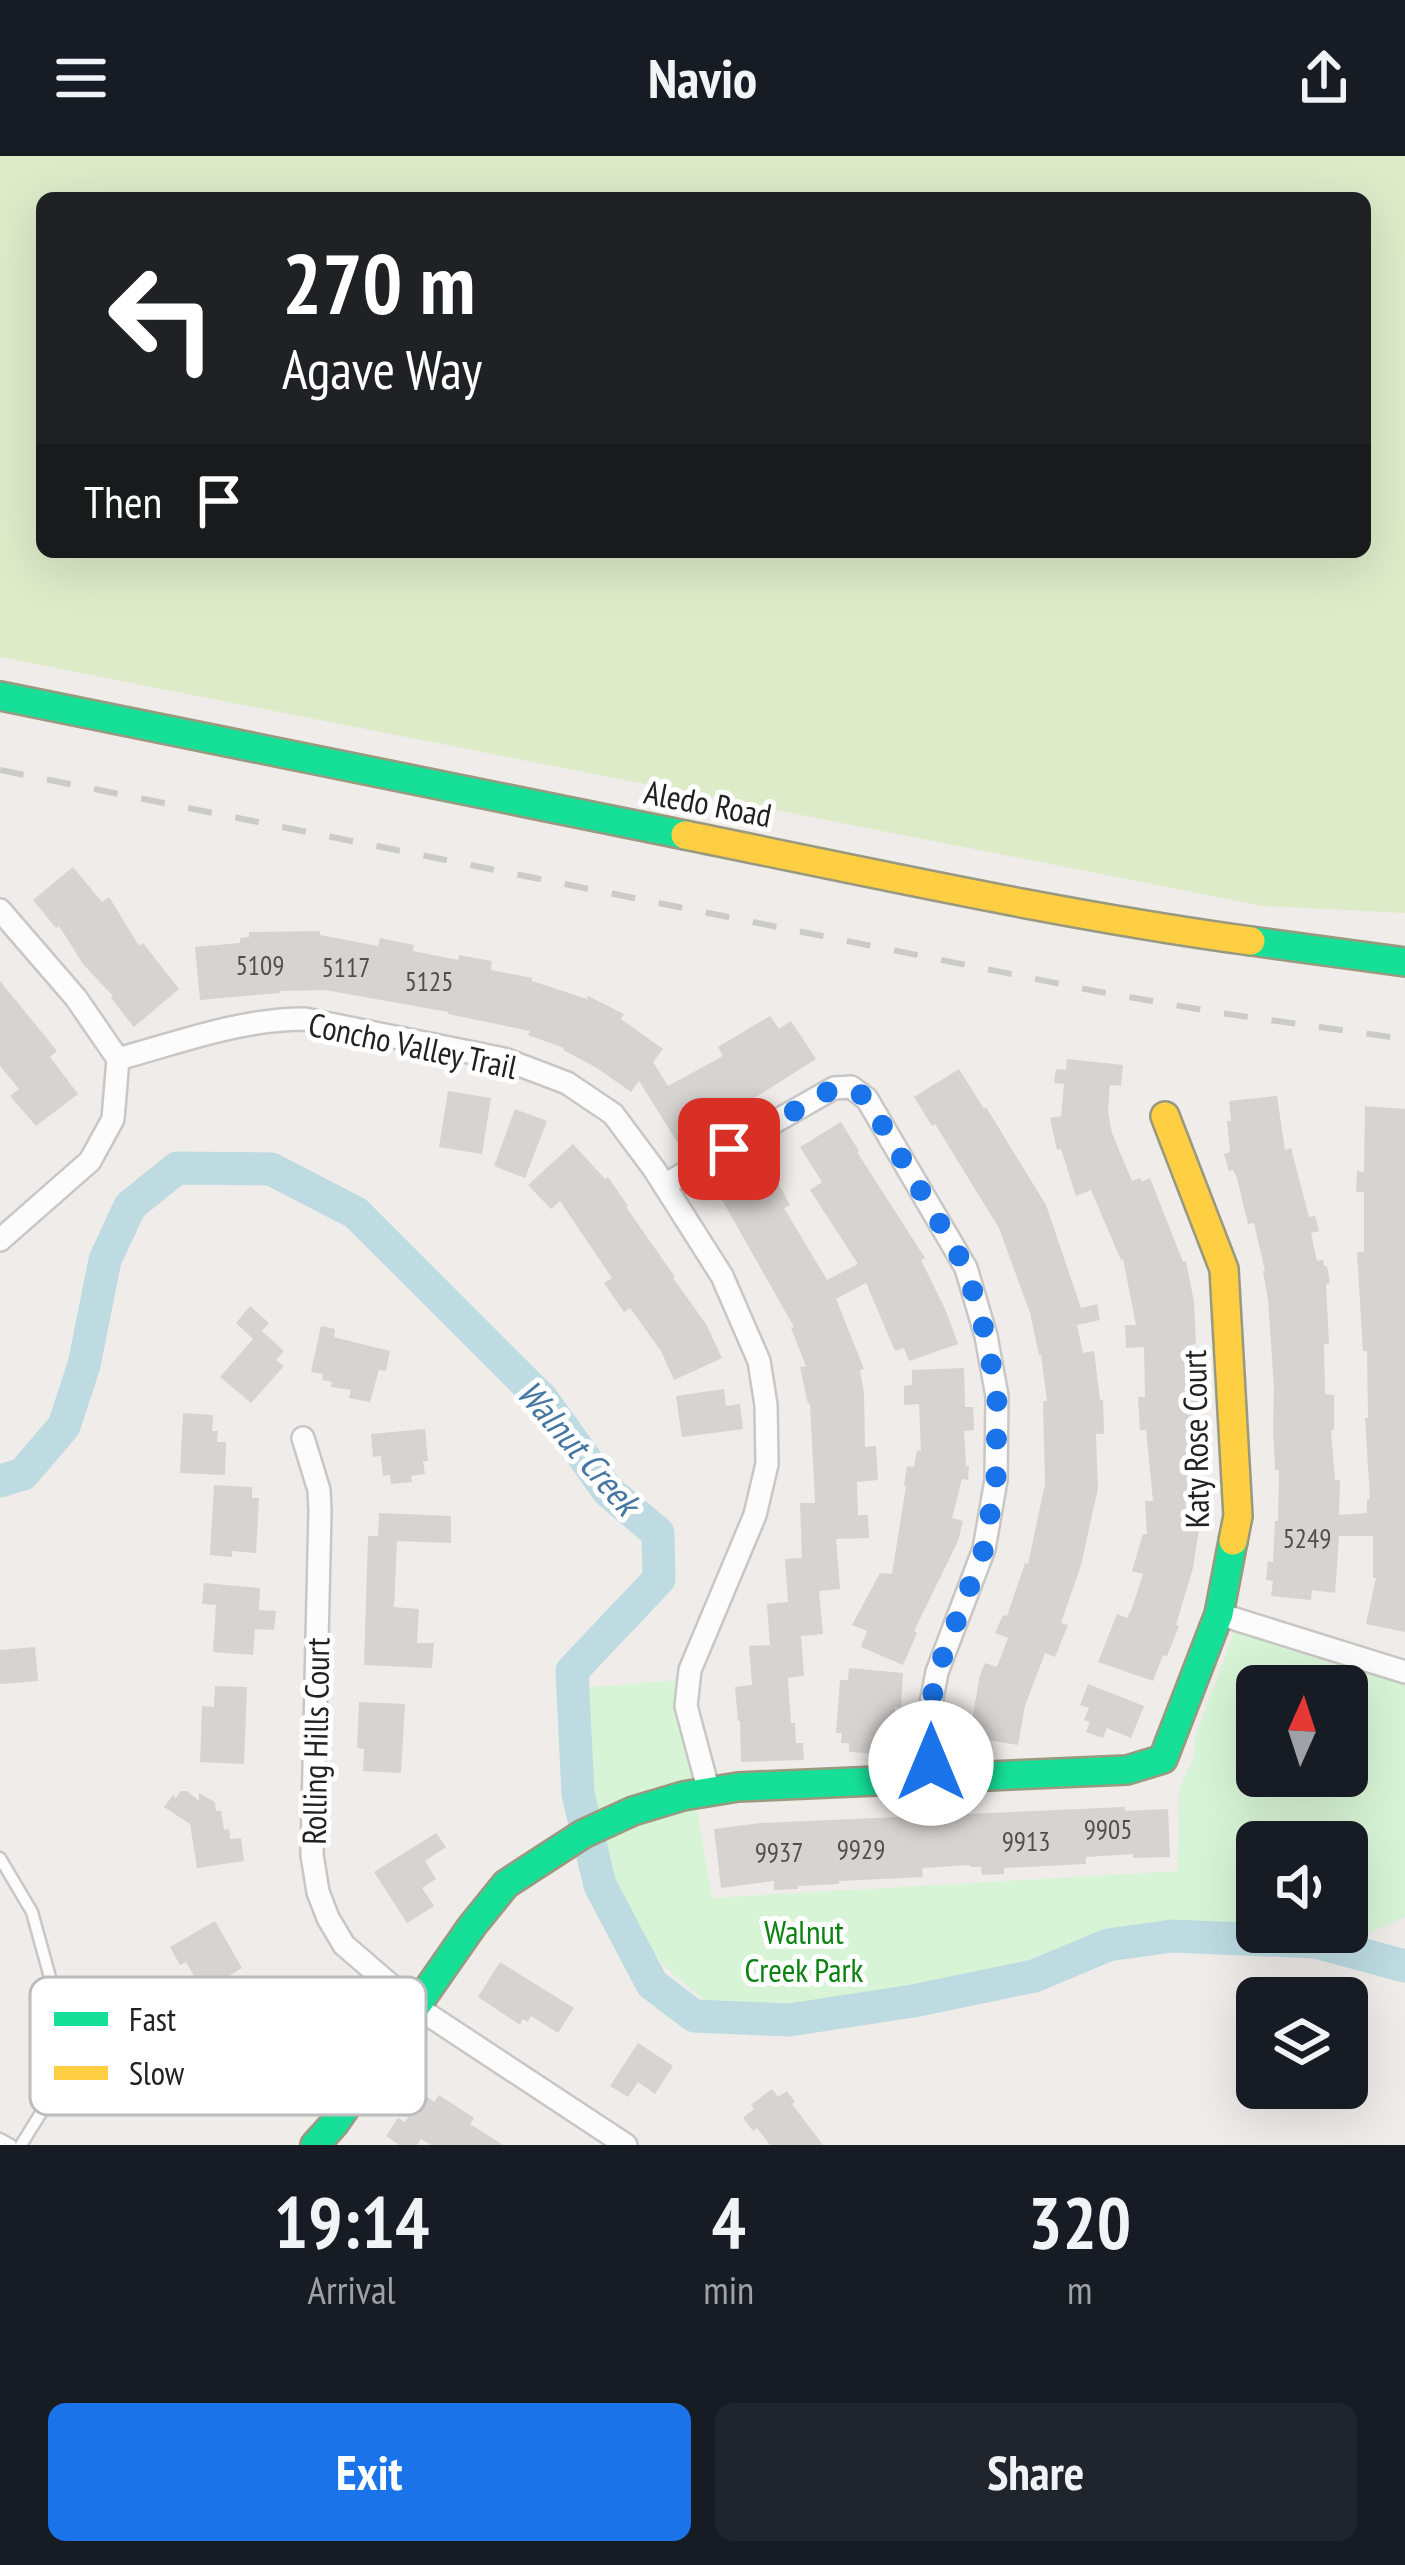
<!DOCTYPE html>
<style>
:root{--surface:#171b24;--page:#20242c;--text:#f1f3f6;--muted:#9ea1a6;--accent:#1a73e8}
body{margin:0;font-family:"PT Sans Narrow",sans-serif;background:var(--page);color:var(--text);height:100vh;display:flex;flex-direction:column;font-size:45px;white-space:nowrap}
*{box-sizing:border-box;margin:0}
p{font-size:39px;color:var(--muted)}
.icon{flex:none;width:66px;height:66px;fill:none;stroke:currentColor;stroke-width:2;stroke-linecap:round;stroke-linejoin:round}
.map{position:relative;height:1989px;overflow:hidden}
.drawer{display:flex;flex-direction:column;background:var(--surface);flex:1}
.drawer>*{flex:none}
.banner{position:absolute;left:36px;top:36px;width:1335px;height:366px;border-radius:18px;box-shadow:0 12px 48px #0002;background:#202124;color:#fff;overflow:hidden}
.needle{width:78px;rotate:3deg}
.fabs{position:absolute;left:1236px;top:1509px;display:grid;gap:24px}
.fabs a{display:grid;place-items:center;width:132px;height:132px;border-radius:18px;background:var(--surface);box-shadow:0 12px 48px #0002;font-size:60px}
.pin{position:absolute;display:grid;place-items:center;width:102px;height:102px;color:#fff;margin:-51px;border-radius:24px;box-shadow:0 6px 18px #0006}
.me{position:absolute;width:132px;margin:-66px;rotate:0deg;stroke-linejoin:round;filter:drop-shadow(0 0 9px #0008)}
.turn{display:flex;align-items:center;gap:42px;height:252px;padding:0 48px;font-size:54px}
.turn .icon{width:156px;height:156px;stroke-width:2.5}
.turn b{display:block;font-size:84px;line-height:102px}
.then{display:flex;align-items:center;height:114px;padding:0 48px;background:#0003;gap:24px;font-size:45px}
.eta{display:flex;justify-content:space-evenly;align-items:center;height:204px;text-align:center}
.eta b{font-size:72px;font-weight:700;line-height:84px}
.button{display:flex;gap:24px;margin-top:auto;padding:24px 48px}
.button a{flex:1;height:138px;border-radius:18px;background:var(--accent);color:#fff;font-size:48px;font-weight:700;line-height:138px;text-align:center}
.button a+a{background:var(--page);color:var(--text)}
header{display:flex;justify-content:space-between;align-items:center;height:156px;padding:0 48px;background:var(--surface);font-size:54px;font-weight:700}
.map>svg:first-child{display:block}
.grass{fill:#ddebc9;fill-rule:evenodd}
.park{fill:#d8f4d6;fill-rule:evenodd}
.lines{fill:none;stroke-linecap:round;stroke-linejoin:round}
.river{stroke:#bddbe1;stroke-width:33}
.building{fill:#d6d3d0}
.lane-casing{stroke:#c8c7c5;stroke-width:15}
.street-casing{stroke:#c8c7c5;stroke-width:26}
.fast-casing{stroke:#999980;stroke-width:32}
.slow-casing{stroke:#999980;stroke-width:32}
.lane{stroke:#fdfcfc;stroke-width:10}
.street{stroke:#fdfcfc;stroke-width:21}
.fast{stroke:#16e098;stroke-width:27}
.slow{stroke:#ffcf43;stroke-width:27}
.rail{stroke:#cbcbca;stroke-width:6;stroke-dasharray:24 24;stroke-linecap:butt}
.route{stroke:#1a73e8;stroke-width:21;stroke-dasharray:0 37.8}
.labels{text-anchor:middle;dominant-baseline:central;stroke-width:10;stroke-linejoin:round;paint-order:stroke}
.number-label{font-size:27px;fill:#4e4e4d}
.street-label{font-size:33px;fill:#212121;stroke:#fff}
.park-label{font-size:33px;fill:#0b8211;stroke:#fff}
.water-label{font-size:36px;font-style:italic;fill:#4577a2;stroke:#fff}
.key{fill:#fff;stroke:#bcbcbc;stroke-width:3}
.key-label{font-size:33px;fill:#212121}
</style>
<header><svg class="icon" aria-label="menu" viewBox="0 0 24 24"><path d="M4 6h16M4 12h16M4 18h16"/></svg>Navio<svg class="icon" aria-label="share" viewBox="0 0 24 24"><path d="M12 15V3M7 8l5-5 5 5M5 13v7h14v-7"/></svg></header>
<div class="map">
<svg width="1405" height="1989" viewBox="0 0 1405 1989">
<rect width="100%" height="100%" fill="#efece9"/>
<path class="grass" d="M 0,0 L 1405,0 L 1405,757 L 1263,750 L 0,501 ZM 42,42 L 1365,42 L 1365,396 L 42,396 Z"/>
<path class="park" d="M 1235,1474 L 1405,1528 L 1405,1761 L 1352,1785 L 1159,1774 L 906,1835 L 820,1851 L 760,1854 L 703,1843 L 664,1810 L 633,1769 L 613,1726 L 583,1585 L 580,1532 L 678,1524 L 678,1539 L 712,1742 L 1178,1715 L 1179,1632 L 1195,1599 L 1194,1584 ZM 1257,1530 L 1347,1530 L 1347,1620 L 1257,1620 ZM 1257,1686 L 1347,1686 L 1347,1776 L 1257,1776 Z"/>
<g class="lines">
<path class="river" d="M 0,1325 L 23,1318 L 64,1270 L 84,1209 L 105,1104 L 130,1050 L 177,1012 L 271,1013 L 356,1057 L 543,1244 L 608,1335 L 658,1377 L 659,1423 L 572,1515 L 578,1638 L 600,1729 L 652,1828 L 694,1860 L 789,1864 L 913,1845 L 1034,1820 L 1108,1789 L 1172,1780 L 1316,1786 L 1405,1810"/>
</g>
<g class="building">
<path d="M 73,711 L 102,746 L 109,741 L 139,790 L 143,787 L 179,833 L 134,871 L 111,842 L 113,840 L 83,808 L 59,770 L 56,772 L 33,744 Z"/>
<path d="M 320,775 L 320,779 L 378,790 L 380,782 L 414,789 L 413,795 L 458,804 L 459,799 L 492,805 L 491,814 L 532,822 L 532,825 L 587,843 L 588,840 L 624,858 L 621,863 L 663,893 L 653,906 L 668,930 L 723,900 L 718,891 L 770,860 L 779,873 L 791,865 L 816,903 L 710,970 L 712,973 L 681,992 L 639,925 L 631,936 L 597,912 L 563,894 L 564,892 L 528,879 L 530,875 L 448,858 L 448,856 L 325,834 L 280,835 L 280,837 L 200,844 L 195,791 L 240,787 L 240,782 L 249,781 L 249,776 Z"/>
<path d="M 0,825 L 57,895 L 50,901 L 78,938 L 36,970 L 10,940 L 19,933 L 0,910 Z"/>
<path d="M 1067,903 L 1123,909 L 1121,930 L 1110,929 L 1108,956 L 1112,977 L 1132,1025 L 1140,1022 L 1142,1026 L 1150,1022 L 1183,1106 L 1186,1105 L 1194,1146 L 1196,1188 L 1191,1189 L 1191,1216 L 1198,1216 L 1200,1297 L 1197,1297 L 1201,1339 L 1185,1340 L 1187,1371 L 1199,1373 L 1193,1412 L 1176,1469 L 1179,1470 L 1167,1500 L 1163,1499 L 1153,1525 L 1098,1506 L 1117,1458 L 1127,1462 L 1132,1452 L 1143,1418 L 1132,1415 L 1143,1378 L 1147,1378 L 1145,1345 L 1153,1345 L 1146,1274 L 1140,1274 L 1138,1241 L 1145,1241 L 1144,1191 L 1126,1192 L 1125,1169 L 1136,1169 L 1123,1103 L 1121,1104 L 1091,1034 L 1076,1040 L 1061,993 L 1057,994 L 1050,962 L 1061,960 L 1064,928 L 1054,927 L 1056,913 L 1066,914 Z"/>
<path d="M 959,913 L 984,953 L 986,951 L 1046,1049 L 1081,1152 L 1097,1148 L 1100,1164 L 1077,1169 L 1083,1197 L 1094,1195 L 1100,1244 L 1103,1244 L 1104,1278 L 1096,1278 L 1098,1332 L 1081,1409 L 1061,1467 L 1068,1469 L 1055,1501 L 1045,1497 L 1025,1550 L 1018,1589 L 969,1581 L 980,1519 L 985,1507 L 997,1511 L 1008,1482 L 995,1477 L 1003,1459 L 1007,1460 L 1025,1407 L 1028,1408 L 1045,1328 L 1043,1245 L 1047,1245 L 1041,1198 L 1039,1199 L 1030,1157 L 999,1072 L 935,968 L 932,970 L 914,941 Z"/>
<path d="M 448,935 L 491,942 L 482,998 L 439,991 Z"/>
<path d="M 1277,940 L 1285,994 L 1291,992 L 1309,1061 L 1315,1060 L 1319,1075 L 1311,1077 L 1317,1105 L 1323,1104 L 1324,1110 L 1327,1110 L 1330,1127 L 1326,1128 L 1329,1188 L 1324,1188 L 1325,1238 L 1334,1239 L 1334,1274 L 1331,1274 L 1335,1324 L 1340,1324 L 1339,1359 L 1367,1357 L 1367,1343 L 1370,1343 L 1365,1262 L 1368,1262 L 1367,1195 L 1363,1195 L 1357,1096 L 1364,1096 L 1364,1036 L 1356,1036 L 1357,1015 L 1364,1016 L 1365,950 L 1405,953 L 1405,1476 L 1366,1468 L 1376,1422 L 1373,1422 L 1373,1380 L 1339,1380 L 1335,1437 L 1312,1434 L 1311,1444 L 1271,1440 L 1273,1425 L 1266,1424 L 1268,1405 L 1273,1406 L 1275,1365 L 1278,1365 L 1279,1314 L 1275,1314 L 1273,1273 L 1274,1231 L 1268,1144 L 1263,1115 L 1265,1115 L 1254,1067 L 1248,1068 L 1237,1022 L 1233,1014 L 1229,1015 L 1224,998 L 1230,996 L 1227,965 L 1231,965 L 1229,945 Z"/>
<path d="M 515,953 L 547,965 L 525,1022 L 494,1010 Z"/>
<path d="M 841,966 L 859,995 L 857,996 L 925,1102 L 921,1104 L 946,1155 L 958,1188 L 909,1205 L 904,1192 L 895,1195 L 866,1127 L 836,1143 L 864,1213 L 860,1214 L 864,1237 L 865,1291 L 876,1290 L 878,1324 L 857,1326 L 858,1359 L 868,1359 L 869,1382 L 836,1383 L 840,1433 L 819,1435 L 823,1478 L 801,1480 L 804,1520 L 788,1522 L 791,1567 L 795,1567 L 796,1587 L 803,1587 L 804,1604 L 741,1606 L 740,1565 L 738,1565 L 735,1531 L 752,1529 L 749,1490 L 770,1489 L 767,1448 L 788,1446 L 785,1403 L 802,1402 L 800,1347 L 815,1347 L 810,1247 L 808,1248 L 800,1211 L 806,1210 L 791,1172 L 794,1171 L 717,1035 L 768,1008 L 790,1049 L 784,1052 L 827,1124 L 858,1108 L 810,1034 L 822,1026 L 800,991 Z"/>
<path d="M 573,988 L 605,1023 L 608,1021 L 628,1050 L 626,1051 L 675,1121 L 673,1122 L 706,1168 L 722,1202 L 674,1224 L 661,1195 L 630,1152 L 624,1156 L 604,1127 L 612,1122 L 560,1045 L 551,1053 L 528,1029 Z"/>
<path d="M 250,1150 L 269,1167 L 262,1175 L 284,1195 L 276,1204 L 284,1210 L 251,1247 L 220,1221 L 253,1183 L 236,1167 Z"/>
<path d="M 321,1170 L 335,1173 L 334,1181 L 390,1195 L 386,1215 L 379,1214 L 370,1246 L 349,1242 L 351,1234 L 331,1231 L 332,1226 L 322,1224 L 323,1218 L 311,1216 Z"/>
<path d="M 964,1212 L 965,1251 L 973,1251 L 974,1274 L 964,1275 L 966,1310 L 969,1310 L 968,1324 L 962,1323 L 952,1362 L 963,1365 L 958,1385 L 914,1475 L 917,1477 L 903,1509 L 861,1491 L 867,1475 L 852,1469 L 880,1417 L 892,1418 L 906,1330 L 904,1330 L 907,1310 L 914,1311 L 917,1294 L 921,1295 L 919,1248 L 904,1249 L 904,1230 L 912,1229 L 912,1214 Z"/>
<path d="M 724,1233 L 726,1250 L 740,1248 L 743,1273 L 682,1281 L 676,1240 Z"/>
<path d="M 183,1257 L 213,1259 L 212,1275 L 218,1275 L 217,1286 L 226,1286 L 225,1319 L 180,1317 Z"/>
<path d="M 425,1273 L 428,1305 L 423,1305 L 425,1318 L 411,1320 L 412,1326 L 391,1328 L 390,1319 L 383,1320 L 381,1300 L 373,1301 L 371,1278 Z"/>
<path d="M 214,1329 L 252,1331 L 252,1342 L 259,1342 L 256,1397 L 232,1395 L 232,1401 L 210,1399 Z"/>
<path d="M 379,1357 L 451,1360 L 451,1387 L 397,1385 L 394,1451 L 419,1453 L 417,1487 L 434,1487 L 432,1512 L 364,1509 L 368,1380 L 378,1380 Z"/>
<path d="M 204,1427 L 260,1432 L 259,1454 L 276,1455 L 274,1474 L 255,1473 L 253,1499 L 213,1496 L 216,1449 L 202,1448 Z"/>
<path d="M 35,1491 L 38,1525 L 0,1528 L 0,1494 Z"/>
<path d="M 849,1512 L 903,1517 L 901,1552 L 895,1551 L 893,1581 L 902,1581 L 901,1599 L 849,1596 L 849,1587 L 841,1587 L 842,1577 L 836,1577 L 840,1524 L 848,1524 Z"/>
<path d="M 1088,1528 L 1144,1550 L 1131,1582 L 1107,1572 L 1103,1582 L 1086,1576 L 1090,1566 L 1084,1564 L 1089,1552 L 1080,1549 Z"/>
<path d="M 215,1530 L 247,1531 L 244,1608 L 200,1606 L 202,1550 L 214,1551 Z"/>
<path d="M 359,1546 L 405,1548 L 401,1617 L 363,1615 L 364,1593 L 357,1592 Z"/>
<path d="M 181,1635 L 187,1635 L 199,1645 L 199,1637 L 215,1646 L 216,1655 L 221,1655 L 224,1674 L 229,1673 L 230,1683 L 241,1682 L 244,1705 L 197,1712 L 190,1668 L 164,1651 L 173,1639 L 176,1642 Z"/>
<path d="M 1125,1651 L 1125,1655 L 1168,1653 L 1170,1701 L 1133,1702 L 1133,1698 L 1086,1701 L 1086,1708 L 1004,1712 L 1004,1718 L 982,1719 L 981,1711 L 970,1711 L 970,1709 L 922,1712 L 923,1721 L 839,1725 L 839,1728 L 798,1730 L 798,1733 L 774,1734 L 774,1725 L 721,1732 L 714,1673 L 760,1667 Z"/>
<path d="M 436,1677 L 446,1691 L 425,1705 L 436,1723 L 422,1732 L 434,1750 L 407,1767 L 374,1716 Z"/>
<path d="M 215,1765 L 242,1812 L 210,1831 L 204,1821 L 197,1825 L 186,1806 L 180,1809 L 170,1791 Z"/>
<path d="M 500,1806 L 574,1852 L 558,1877 L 531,1860 L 528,1866 L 523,1863 L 520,1869 L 478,1841 Z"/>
<path d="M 638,1887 L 673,1910 L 655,1938 L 638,1926 L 628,1941 L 610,1930 Z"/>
<path d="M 772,1933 L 778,1941 L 787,1935 L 795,1946 L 792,1948 L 823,1989 L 770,1989 L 757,1972 L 753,1975 L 743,1962 L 754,1953 L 751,1949 Z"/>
<path d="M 423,1938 L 434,1946 L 439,1939 L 474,1962 L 470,1968 L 503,1989 L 431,1989 L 421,1983 L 417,1989 L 399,1989 L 386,1980 L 398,1962 L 405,1966 Z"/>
</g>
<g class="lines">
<defs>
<g id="lane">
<path d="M 0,1702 L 32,1756 L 51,1825 L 49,1944 L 21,1989"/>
<path d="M 0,1983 L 11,1989"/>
</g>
<g id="street">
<path d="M 0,754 L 76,842 L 118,903 L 113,963 L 90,1005 L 0,1084"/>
<path d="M 118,903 C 180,886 241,863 305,863 L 504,903 L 567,927 L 613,958 L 654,1013 L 722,1120 L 759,1205 L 766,1249 L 767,1308 L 755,1359 L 690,1514 L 686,1550 L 709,1636"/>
<path d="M 664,1029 L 834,932 L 851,931 L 867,943 L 966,1112 L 986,1180 L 997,1240 L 996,1324 L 984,1393 L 937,1516 L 929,1558 L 932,1623"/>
<path d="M 303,1282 L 319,1334 L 320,1355 L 312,1699 L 318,1736 L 328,1762 L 344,1789 L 415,1850 L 626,1989"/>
<path d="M 1219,1458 L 1405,1516"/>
</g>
<g id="fast">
<path d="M 0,540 L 685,679"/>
<path d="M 1251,785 L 1405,806"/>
<path d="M 315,1989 L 334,1968 L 472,1770 L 506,1728 L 583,1678 L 633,1655 L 683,1640 L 738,1631 L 1127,1614 L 1163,1603 L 1219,1458 L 1233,1385"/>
</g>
<g id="slow">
<path d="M 685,679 C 873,717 1061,759 1251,785"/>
<path d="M 1165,960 L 1224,1113 L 1238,1360 L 1233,1385"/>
</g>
</defs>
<use href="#lane" class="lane-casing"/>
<use href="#street" class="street-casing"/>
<use href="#fast" class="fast-casing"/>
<use href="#slow" class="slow-casing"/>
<use href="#lane" class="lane"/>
<use href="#street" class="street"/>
<use href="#fast" class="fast"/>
<use href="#slow" class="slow"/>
<path class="rail" d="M 0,614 L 1095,835 L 1220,857 L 1405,883"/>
</g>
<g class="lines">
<path class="route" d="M 729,993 L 834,932 L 851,931 L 867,943 L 966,1112 L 986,1180 L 997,1240 L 996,1324 L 984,1393 L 937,1516 L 929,1558 L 931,1607"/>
</g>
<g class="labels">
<g class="number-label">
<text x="260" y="809">5109</text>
<text x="346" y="811">5117</text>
<text x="429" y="825">5125</text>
<text x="1307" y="1382">5249</text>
<text x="1108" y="1673">9905</text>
<text x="1026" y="1685">9913</text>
<text x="861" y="1693">9929</text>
<text x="779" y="1696">9937</text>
</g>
<g class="street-label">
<text transform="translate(708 647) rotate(11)">Aledo Road</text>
<text transform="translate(413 889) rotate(12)">Concho Valley Trail</text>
<text transform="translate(1195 1283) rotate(-91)">Katy Rose Court</text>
<text transform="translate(315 1585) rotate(-89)">Rolling Hills Court</text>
</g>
<g class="park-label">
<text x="804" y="1775">Walnut<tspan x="804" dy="38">Creek Park</tspan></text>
</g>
<g class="water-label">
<text transform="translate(579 1291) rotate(49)">Walnut Creek</text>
</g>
</g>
<rect x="30" y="1821" width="396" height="138" rx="18" class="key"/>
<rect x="54" y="1856" width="54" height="14" fill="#16e098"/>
<rect x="54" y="1910" width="54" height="14" fill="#ffcf43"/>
<g class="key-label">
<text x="129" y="1875">Fast</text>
<text x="129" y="1929">Slow</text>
</g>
</svg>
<div class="fabs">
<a><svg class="needle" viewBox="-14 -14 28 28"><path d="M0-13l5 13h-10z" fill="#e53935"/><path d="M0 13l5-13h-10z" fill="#9ea1a6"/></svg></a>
<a><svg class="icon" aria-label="sound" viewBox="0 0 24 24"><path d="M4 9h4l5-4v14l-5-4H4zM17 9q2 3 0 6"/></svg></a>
<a><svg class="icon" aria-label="layers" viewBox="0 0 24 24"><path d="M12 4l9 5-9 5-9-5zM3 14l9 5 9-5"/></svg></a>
</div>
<div class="pin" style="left:729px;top:993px;background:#d93025"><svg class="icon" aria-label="arrive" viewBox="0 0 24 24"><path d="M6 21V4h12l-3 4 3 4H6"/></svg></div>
<svg class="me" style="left:931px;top:1607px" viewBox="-20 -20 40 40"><circle r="19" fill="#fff"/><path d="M0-13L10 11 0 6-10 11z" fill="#1a73e8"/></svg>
<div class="banner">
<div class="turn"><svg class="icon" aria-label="left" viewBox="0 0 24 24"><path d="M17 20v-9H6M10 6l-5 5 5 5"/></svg><div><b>270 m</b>Agave Way</div></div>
<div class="then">Then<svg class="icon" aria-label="arrive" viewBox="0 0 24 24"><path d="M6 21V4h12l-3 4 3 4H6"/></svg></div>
</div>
</div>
<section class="drawer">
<div class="eta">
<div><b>19:14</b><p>Arrival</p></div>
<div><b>4</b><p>min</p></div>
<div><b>320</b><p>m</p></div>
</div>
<div class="button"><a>Exit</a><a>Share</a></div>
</section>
